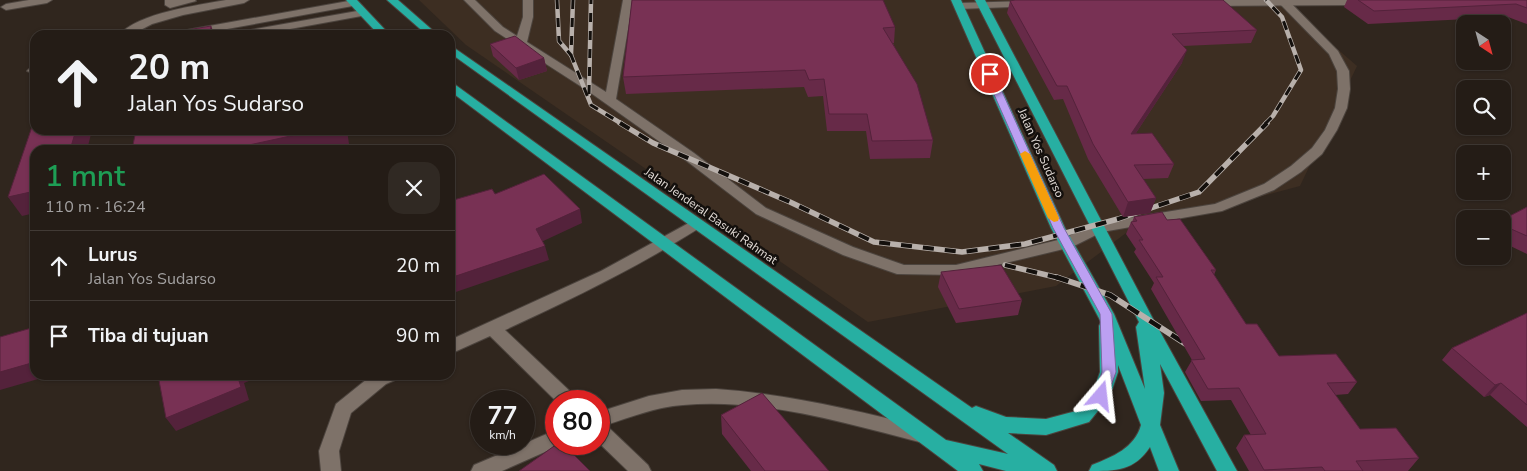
<!DOCTYPE html>
<html lang="id">
<meta charset="utf-8">
<style>
:root{--surface:#241c16;--page:#302923;--text:#f1f3f6;--muted:#a3a1a1;--line:#413a35}
body{margin:0;font-family:"Nunito Sans",sans-serif;background:var(--page);color:var(--text);height:100vh;display:flex;flex-direction:column;font-size:19px;white-space:nowrap}
*{box-sizing:border-box;margin:0}
p{font-size:16px;color:var(--muted)}
.icon{flex:none;width:28px;height:28px;fill:none;stroke:currentColor;stroke-width:2;stroke-linecap:round;stroke-linejoin:round}
.map{position:relative;flex:1;overflow:hidden}
.details{position:absolute;left:30px;top:145px;width:425px;height:235px;display:flex;flex-direction:column;background:var(--surface);border-radius:15px;box-shadow:0 1px 4px #0004,0 0 0 1px var(--line)}
.details>*{flex:none}
.banner{position:absolute;left:30px;top:30px;width:425px;height:105px;border-radius:15px;box-shadow:0 1px 4px #0004,0 0 0 1px var(--line);background:#241c16;color:var(--text);overflow:hidden}
.needle{width:32px;rotate:144deg}
.fabs{position:absolute;left:1456px;top:15px;display:grid;gap:10px}
.fabs a{display:grid;place-items:center;width:55px;height:55px;border-radius:10px;background:var(--surface);box-shadow:0 1px 4px #0004,0 0 0 1px var(--line);font-size:25px}
.speed{position:absolute;left:470px;top:390px;display:flex;gap:10px;font-size:25px;font-weight:700;text-align:center}
.speed>*{display:grid;place-content:center;width:65px;height:65px;border-radius:50%;background:var(--surface);box-shadow:0 1px 4px #0004,0 0 0 1px var(--line);line-height:1}
.speed small{font-size:12px;font-weight:400}
.speed .limit{border:8px solid #d22;background:#fff;color:#111}
.pin{position:absolute;display:grid;place-items:center;width:42px;height:42px;color:#fff;margin:-21px;border:2px solid #fff;border-radius:50%;box-shadow:0 1px 5px #0007}
.me{position:absolute;width:55px;margin:-28px;rotate:17deg;stroke-linejoin:round;filter:drop-shadow(0 0 4px #0008)}
.turn{display:flex;align-items:center;gap:18px;height:105px;padding:0 15px;font-size:22px}
.turn .icon{width:65px;height:65px;stroke-width:2.5}
.turn b{display:block;font-size:35px;line-height:42px}
.round{display:grid;place-items:center;flex:none;width:52px;height:52px;border-radius:15px;background:var(--page)}
.summary{display:flex;align-items:center;justify-content:space-between;height:85px;padding:0 15px}
h1{font-size:30px;font-weight:600;line-height:38px;color:#1e9e55}
ul{padding:0;list-style:none}
li{display:flex;align-items:center;gap:15px;height:70px;padding:0 15px;border-top:1px solid var(--line)}
li div{flex:1}
li b{display:block;font-size:19px}
li em{font-style:normal}
.map>svg:first-child{display:block}
.built{fill:#3d2e22}
.lines{fill:none;stroke-linecap:round;stroke-linejoin:round}
.lane-casing{stroke:#4c443e;stroke-width:2}
.street-casing{stroke:#4c443e;stroke-width:2}
.highway-casing{stroke:#4c443e;stroke-width:2}
.lane{fill:#7e7269;fill-rule:evenodd}
.street{fill:#7e7269;fill-rule:evenodd}
.highway{fill:#27afa2;fill-rule:evenodd}
.rail-far2-casing{stroke:#b8b0ab;stroke-width:4.5}
.rail-far1-casing{stroke:#b8b0ab;stroke-width:5.5}
.rail-casing{stroke:#b8b0ab;stroke-width:6}
.rail-far2{stroke:#14100d;stroke-width:3;stroke-dasharray:9;stroke-linecap:butt}
.rail-far1{stroke:#14100d;stroke-width:4;stroke-dasharray:11;stroke-linecap:butt}
.rail{stroke:#14100d;stroke-width:4.5;stroke-dasharray:13;stroke-linecap:butt}
.wall{fill:#672a48}
.shaded-wall{fill:#54223b}
.building{fill:#783154;stroke:#54223b}
.route{fill:#bca0f2;stroke:#7a689d}
.slow{fill:#f59e0b}
.labels{text-anchor:middle;dominant-baseline:central;stroke-width:5;stroke-linejoin:round;paint-order:stroke}
.street-label{font-size:12px;fill:#e3dcd7;stroke:#14100d}
</style>
<div class="map">
<svg width="1527" height="471" viewBox="0 0 1527 471">
<rect width="100%" height="100%" fill="#30261e"/>
<path class="built" d="M 419,0 L 1281,0 L 1357,66 L 1300,186 L 1126,233 L 1056,286 L 868,322 L 466,45 Z"/>
<g class="lines">
<defs>
<g id="lane">
<path d="M 29,0 L 52,0 L 47,3 L 6,10 L 1,7 L 6,4 Z"/>
<path d="M 165,0 L 195,0 L 196,1 L 170,8 L 165,5 Z"/>
<path d="M 226,0 L 249,0 L 244,3 L 183,15 L 152,24 L 131,35 L 119,35 C 138,13 198,5 226,0 Z"/>
<path d="M 354,0 L 359,3 L 358,5 L 194,35 L 171,35 L 176,32 Z"/>
<path d="M 464,0 L 475,0 L 503,27 L 517,36 L 523,17 L 523,0 L 533,0 L 533,17 L 527,42 L 606,92 L 623,0 L 633,0 L 616,99 L 694,153 L 766,208 L 853,247 L 904,265 L 956,265 L 1062,239 L 1098,223 L 1215,204 L 1264,184 L 1291,166 L 1312,148 L 1325,130 L 1335,108 L 1338,89 L 1337,71 L 1329,54 L 1280,4 L 1280,0 L 1288,0 L 1338,51 L 1349,71 L 1350,89 L 1347,108 L 1337,130 L 1322,154 L 1301,172 L 1274,190 L 1222,211 L 1102,232 L 1072,247 L 956,275 L 897,274 L 843,255 L 756,214 L 684,159 L 588,91 L 495,31 Z"/>
<path d="M 363,10 L 367,11 L 367,15 L 257,35 L 234,35 L 239,32 Z"/>
<path d="M 35,68 L 35,74 L 27,71 L 29,69 Z"/>
<path d="M 696,219 L 703,224 L 701,227 C 638,267 572,299 505,330 L 575,396 L 577,401 L 556,401 L 490,336 L 450,354 L 450,340 L 601,271 Z"/>
<path d="M 372,375 L 398,375 L 395,380 L 386,384 L 351,413 L 339,451 L 341,471 L 321,471 L 319,451 L 336,404 Z"/>
<path d="M 716,389 C 787,394 854,410 923,427 L 930,429 L 933,435 L 930,441 L 923,443 C 845,423 764,398 683,405 C 656,407 631,417 606,425 L 648,465 L 651,471 L 628,471 L 599,443 L 599,412 L 649,396 L 682,390 Z"/>
<path d="M 556,430 L 556,444 L 563,444 L 502,471 L 471,471 L 474,465 Z"/>
</g>
<g id="street">
<path d="M 1369,0 L 1369,4 L 1365,5 L 1205,6 L 1200,3 L 1205,0 Z"/>
<path d="M 1030,1 L 1035,4 L 1034,6 L 959,9 L 954,6 L 959,3 Z"/>
</g>
<g id="highway">
<path d="M 346,0 L 357,0 L 390,35 L 379,35 Z"/>
<path d="M 387,0 L 398,0 L 438,35 L 427,35 Z"/>
<path d="M 951,0 L 961,0 L 1065,228 L 1114,314 L 1145,389 L 1136,327 L 1139,322 L 975,0 L 985,0 L 1152,317 L 1237,471 L 1217,471 L 1160,364 L 1164,393 L 1160,425 L 1179,471 L 1159,471 L 1150,447 C 1134,471 1116,471 1089,471 L 1092,465 C 1112,457 1135,448 1141,425 L 1118,365 L 1118,372 L 1110,396 L 1089,422 L 1046,435 L 1008,433 L 1054,465 L 1057,471 L 1006,471 L 979,464 L 983,471 L 958,471 L 450,91 L 450,81 L 946,440 L 1008,454 L 450,53 L 450,45 L 972,408 L 976,406 L 1006,417 L 1046,419 L 1076,411 L 1093,392 L 1100,372 L 1099,326 L 1101,322 L 1051,228 Z"/>
</g>
</defs>
<use href="#lane" class="lane-casing"/>
<use href="#street" class="street-casing"/>
<use href="#highway" class="highway-casing"/>
<use href="#lane" class="lane"/>
<use href="#street" class="street"/>
<use href="#highway" class="highway"/>
<defs>
<g id="rail-far2">
<path d="M 557,0 L 559,41 L 571,55"/>
<path d="M 573,0 L 571,55 L 591,105 L 622,124"/>
<path d="M 589,94 L 591,0"/>
<path d="M 1265,124 L 1273,116 L 1301,70 L 1282,17 L 1266,0"/>
</g>
<g id="rail-far1">
<path d="M 620,123 L 653,143 L 790,202 L 874,242 L 962,252 L 1025,244 L 1118,219 L 1199,192 L 1267,123"/>
<path d="M 1005,265 L 1059,278"/>
</g>
<path id="rail" d="M 1056,277 L 1110,295 L 1192,348"/>
</defs>
<use href="#rail-far2" class="rail-far2-casing"/>
<use href="#rail-far1" class="rail-far1-casing"/>
<use href="#rail" class="rail-casing"/>
<use href="#rail-far2" class="rail-far2"/>
<use href="#rail-far1" class="rail-far1"/>
<use href="#rail" class="rail"/>
</g>
<g class="wall">
<path d="M 632,0 L 895,27 L 894,43 L 893,43 L 933,140 L 930,158 L 870,159 L 866,131 L 827,131 L 823,96 L 808,97 L 804,87 L 626,94 L 623,77 Z"/>
<path d="M 1347,0 L 1527,0 L 1527,24 L 1508,17 L 1368,24 L 1344,7 Z"/>
<path d="M 1010,1 L 1257,30 L 1251,43 L 1183,46 L 1182,63 L 1136,133 L 1174,164 L 1168,178 L 1143,179 L 1156,198 L 1150,213 L 1123,217 L 1088,159 L 1063,99 L 1054,100 L 1007,13 Z"/>
<path d="M 490,44 L 544,58 L 547,71 L 519,80 L 493,56 Z"/>
<path d="M 1527,207 L 1527,254 L 1502,242 L 1502,220 Z"/>
<path d="M 1134,217 L 1167,220 L 1216,270 L 1214,275 L 1246,324 L 1279,356 L 1357,382 L 1348,394 L 1335,395 L 1360,429 L 1419,458 L 1408,471 L 1249,471 L 1236,448 L 1244,435 L 1251,435 L 1231,400 L 1201,401 L 1185,372 L 1192,360 L 1151,289 L 1154,283 L 1134,252 L 1136,249 L 1126,234 L 1131,222 L 1132,222 Z"/>
<path d="M 941,272 L 1022,300 L 1018,315 L 956,323 L 938,287 Z"/>
<path d="M 1527,313 L 1527,427 L 1490,395 L 1484,397 L 1442,360 L 1452,348 Z"/>
<path d="M 721,415 L 829,471 L 751,471 L 722,434 Z"/>
</g>
<g class="shaded-wall">
<path d="M 211,26 L 215,35 L 210,35 Z"/>
<path d="M 1187,50 L 1182,63 L 1126,148 L 1131,134 Z"/>
<path d="M 544,58 L 547,71 L 519,80 L 516,68 Z"/>
<path d="M 76,130 L 92,130 L 87,150 L 70,150 Z"/>
<path d="M 318,130 L 347,130 L 349,144 L 324,150 L 226,150 Z"/>
<path d="M 35,191 L 35,213 L 22,216 L 8,197 Z"/>
<path d="M 1156,198 L 1150,213 L 1123,217 L 1128,202 Z"/>
<path d="M 580,209 L 582,223 L 539,243 L 536,229 Z"/>
<path d="M 545,246 L 549,260 L 450,294 L 450,278 Z"/>
<path d="M 35,362 L 35,375 L 52,375 L 0,390 L 0,372 Z"/>
<path d="M 237,375 L 263,375 L 244,383 L 249,400 L 176,431 L 166,418 Z"/>
<path d="M 1501,383 L 1490,395 L 1484,397 L 1495,385 Z"/>
</g>
<g class="building">
<path d="M 632,0 L 883,0 L 895,27 L 883,28 L 917,84 L 933,140 L 872,141 L 867,114 L 829,114 L 824,79 L 809,80 L 805,70 L 623,77 Z"/>
<path d="M 1015,0 L 1223,0 L 1257,30 L 1172,34 L 1187,50 L 1131,134 L 1152,133 L 1174,164 L 1134,165 L 1156,198 L 1128,202 L 1093,144 L 1067,86 L 1057,86 L 1010,1 Z"/>
<path d="M 1358,0 L 1527,0 L 1527,8 L 1516,4 L 1374,11 Z"/>
<path d="M 211,26 L 210,35 L 168,35 L 169,33 Z"/>
<path d="M 515,36 L 544,58 L 516,68 L 490,44 Z"/>
<path d="M 35,118 L 35,130 L 76,130 L 70,150 L 35,150 L 35,191 L 8,197 Z"/>
<path d="M 136,130 L 318,130 L 226,150 L 132,150 Z"/>
<path d="M 544,174 L 580,209 L 536,229 L 545,246 L 450,278 L 450,201 L 492,189 L 495,194 Z"/>
<path d="M 1527,207 L 1527,236 L 1502,225 L 1502,220 Z"/>
<path d="M 1162,212 L 1167,220 L 1180,219 L 1216,270 L 1211,270 L 1246,324 L 1257,324 L 1279,356 L 1336,354 L 1357,382 L 1327,383 L 1360,429 L 1396,428 L 1419,458 L 1356,461 L 1363,471 L 1325,471 L 1322,467 L 1264,470 L 1244,435 L 1266,434 L 1239,388 L 1208,389 L 1191,360 L 1205,359 L 1156,277 L 1163,277 L 1139,240 L 1143,240 L 1131,222 L 1137,221 L 1134,217 Z"/>
<path d="M 1001,265 L 1022,300 L 959,309 L 941,272 Z"/>
<path d="M 1527,313 L 1527,405 L 1501,383 L 1495,385 L 1452,348 Z"/>
<path d="M 35,327 L 35,362 L 0,372 L 0,337 Z"/>
<path d="M 158,375 L 237,375 L 241,387 L 166,418 Z"/>
<path d="M 762,393 L 829,471 L 765,471 L 721,415 Z"/>
<path d="M 557,444 L 563,444 L 590,471 L 519,471 Z"/>
</g>
<path class="route" d="M 990,71 L 994,74 L 1064,228 L 1112,314 L 1116,372 L 1106,400 L 1096,400 L 1094,396 L 1102,372 L 1100,314 L 1053,228 L 985,74 Z"/>
<path class="slow" d="M 1025,151 L 1030,154 L 1059,218 L 1058,221 L 1054,222 L 1048,218 L 1020,154 Z"/>
<g class="labels">
<g class="street-label">
<text transform="translate(1041 153) rotate(66)">Jalan Yos Sudarso</text>
<text transform="translate(711 216) rotate(35)">Jalan Jenderal Basuki Rahmat</text>
</g>
</g>
</svg>
<div class="fabs">
<a><svg class="needle" viewBox="-14 -14 28 28"><path d="M0-13l5 13h-10z" fill="#e53935"/><path d="M0 13l5-13h-10z" fill="#a3a1a1"/></svg></a>
<a><svg class="icon" aria-label="search" viewBox="0 0 24 24"><circle cx="10" cy="10" r="6"/><path d="M15 15l6 6"/></svg></a>
<a>+</a>
<a>−</a>
</div>
<div class="speed"><div>77<small>km/h</small></div><div class="limit">80</div></div>
<div class="pin" style="left:990px;top:74px;background:#d93025"><svg class="icon" aria-label="arrive" viewBox="0 0 24 24"><path d="M6 21V4h12l-3 4 3 4H6"/></svg></div>
<svg class="me" style="left:1101px;top:396px" viewBox="-20 -20 40 40"><path d="M0-17L14 15 0 8-14 15z" fill="#bca0f2" stroke="#fff" stroke-width="4"/></svg>
<div class="banner">
<div class="turn"><svg class="icon" aria-label="ahead" viewBox="0 0 24 24"><path d="M12 20V5M6 11l6-6 6 6"/></svg><div><b>20 m</b>Jalan Yos Sudarso</div></div>
</div>
<section class="details">
<div class="summary"><div><h1>1 mnt</h1><p>110 m · 16:24</p></div><a class="round"><svg class="icon" aria-label="close" viewBox="0 0 24 24"><path d="M6 6l12 12M18 6L6 18"/></svg></a></div>
<ul>
<li><svg class="icon" aria-label="ahead" viewBox="0 0 24 24"><path d="M12 20V5M6 11l6-6 6 6"/></svg><div><b>Lurus</b><p>Jalan Yos Sudarso</p></div><em>20 m</em></li>
<li><svg class="icon" aria-label="arrive" viewBox="0 0 24 24"><path d="M6 21V4h12l-3 4 3 4H6"/></svg><div><b>Tiba di tujuan</b></div><em>90 m</em></li>
</ul>
</section>
</div>
